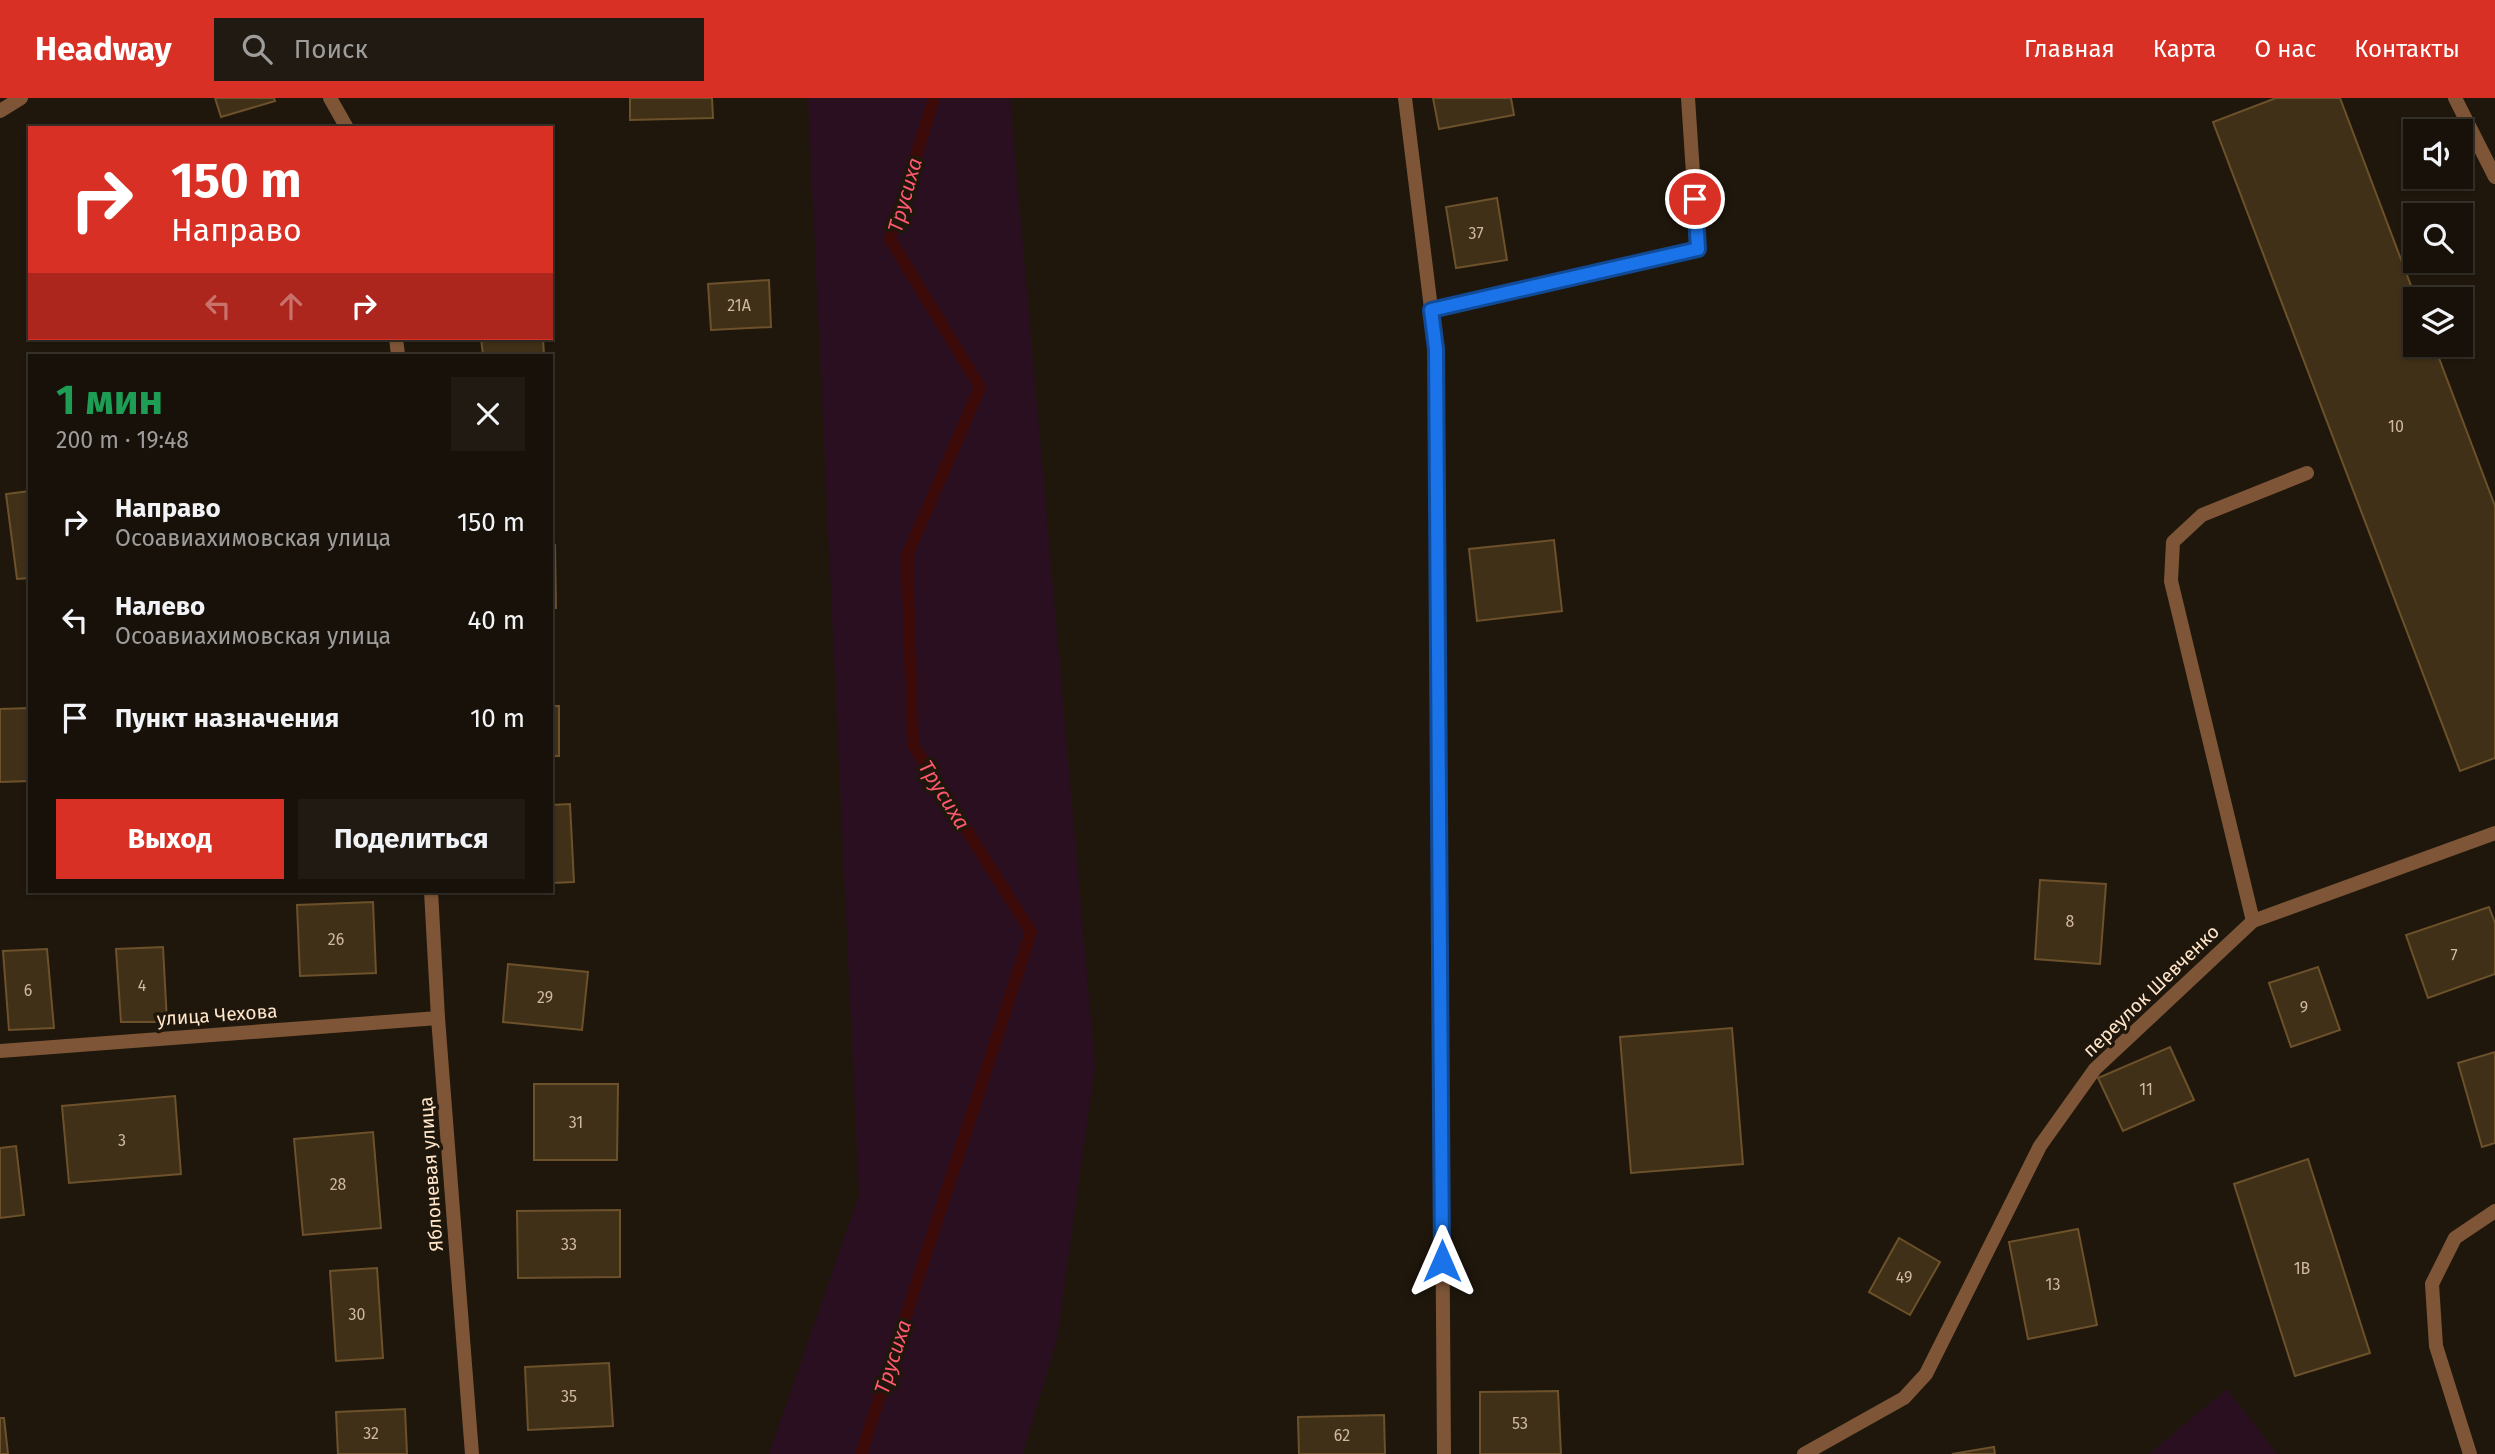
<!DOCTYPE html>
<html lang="ru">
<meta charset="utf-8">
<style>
:root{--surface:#171109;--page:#201a12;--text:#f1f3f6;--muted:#9e9d9c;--line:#36312a;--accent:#d93025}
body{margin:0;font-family:"Fira Sans",sans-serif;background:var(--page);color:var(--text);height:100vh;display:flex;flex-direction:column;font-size:26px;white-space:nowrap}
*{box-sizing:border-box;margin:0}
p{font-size:23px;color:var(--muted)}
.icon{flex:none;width:38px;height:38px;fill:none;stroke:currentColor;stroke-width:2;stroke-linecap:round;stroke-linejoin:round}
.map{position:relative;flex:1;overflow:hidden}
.sheet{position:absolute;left:28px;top:256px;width:525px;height:539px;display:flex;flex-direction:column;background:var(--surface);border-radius:0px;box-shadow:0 2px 5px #0004,0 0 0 2px var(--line)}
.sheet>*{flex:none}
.banner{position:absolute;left:28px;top:28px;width:525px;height:214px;border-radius:0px;box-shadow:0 2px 5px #0004,0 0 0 2px var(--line);background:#d93025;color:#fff;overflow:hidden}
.fabs{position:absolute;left:2403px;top:21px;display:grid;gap:14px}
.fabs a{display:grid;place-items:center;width:70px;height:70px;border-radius:0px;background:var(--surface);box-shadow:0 2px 5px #0004,0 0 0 2px var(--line);font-size:35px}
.pin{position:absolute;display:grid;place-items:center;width:60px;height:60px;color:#fff;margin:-30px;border:4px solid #fff;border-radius:50%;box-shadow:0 2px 7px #0007}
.me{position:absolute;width:77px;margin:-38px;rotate:0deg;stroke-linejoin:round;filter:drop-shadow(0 0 5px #0008)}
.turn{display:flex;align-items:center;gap:24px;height:147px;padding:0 28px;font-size:32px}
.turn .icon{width:91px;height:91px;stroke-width:2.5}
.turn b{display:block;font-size:49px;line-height:60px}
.lanes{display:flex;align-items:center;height:66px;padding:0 28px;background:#0003;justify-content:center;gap:35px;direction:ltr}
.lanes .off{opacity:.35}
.round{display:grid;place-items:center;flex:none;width:74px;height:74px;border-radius:0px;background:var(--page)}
.headline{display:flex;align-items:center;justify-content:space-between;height:119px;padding:0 28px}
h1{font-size:42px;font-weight:700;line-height:52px;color:#1e9e55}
.cta{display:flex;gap:14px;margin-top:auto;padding:14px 28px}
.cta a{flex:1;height:80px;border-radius:0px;background:var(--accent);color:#fff;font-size:28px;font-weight:700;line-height:80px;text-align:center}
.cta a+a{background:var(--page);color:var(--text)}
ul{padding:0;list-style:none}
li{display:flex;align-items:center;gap:21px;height:98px;padding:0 28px}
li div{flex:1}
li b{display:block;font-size:26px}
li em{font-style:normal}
header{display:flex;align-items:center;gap:42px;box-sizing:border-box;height:98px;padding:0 35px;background:var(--accent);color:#fff}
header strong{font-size:33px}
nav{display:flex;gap:38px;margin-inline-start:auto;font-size:24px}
.search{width:490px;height:63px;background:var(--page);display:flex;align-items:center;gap:18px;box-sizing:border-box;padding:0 24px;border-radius:0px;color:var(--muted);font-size:26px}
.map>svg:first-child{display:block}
.green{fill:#290f20}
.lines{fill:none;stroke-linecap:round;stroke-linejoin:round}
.stream{stroke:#3c0a09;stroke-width:12}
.building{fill:#403018;stroke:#6c512a;stroke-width:2}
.service{stroke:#7e5637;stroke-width:14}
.minor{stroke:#7e5637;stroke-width:14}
.route-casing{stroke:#114b97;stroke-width:18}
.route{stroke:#1a73e8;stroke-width:12}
.labels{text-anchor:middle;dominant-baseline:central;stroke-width:7;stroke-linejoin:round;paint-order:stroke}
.number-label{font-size:16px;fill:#cfb89e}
.street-label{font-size:19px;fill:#ffe5ca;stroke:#1f170c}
.water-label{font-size:21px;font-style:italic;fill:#ff5870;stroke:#1f170c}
</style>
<header>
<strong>Headway</strong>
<div class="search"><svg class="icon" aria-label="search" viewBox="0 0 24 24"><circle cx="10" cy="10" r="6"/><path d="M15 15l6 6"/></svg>Поиск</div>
<nav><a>Главная</a><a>Карта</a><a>О нас</a><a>Контакты</a></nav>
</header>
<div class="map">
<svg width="2495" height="1356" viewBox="0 0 2495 1356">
<rect width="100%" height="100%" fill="#1f170c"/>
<g class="green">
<path d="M 808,0 L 1010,0 L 1095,968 L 1057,1241 L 1023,1356 L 769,1356 L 859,1097 Z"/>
<path d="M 2227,1291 L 2277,1356 L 2149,1356 Z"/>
</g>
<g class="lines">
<path class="stream" d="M 861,1356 L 1031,834 L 913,647 L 907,458 L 980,289 L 890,141 L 934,0"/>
</g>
<g class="building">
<path d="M 215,0 L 274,0 L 275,3 L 221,19 Z"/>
<path d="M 630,0 L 712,0 L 713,20 L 630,22 Z"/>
<path d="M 1433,0 L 1511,0 L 1514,17 L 1439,31 Z"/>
<path d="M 2276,0 L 2340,0 L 2416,201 L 2415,247 L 2434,247 L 2495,408 L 2495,660 L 2460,673 L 2213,24 Z"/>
<path d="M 1497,100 L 1507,162 L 1456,170 L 1446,109 Z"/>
<path d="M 769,182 L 771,229 L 711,232 L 708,186 Z"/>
<path d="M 481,240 L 543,240 L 544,257 L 483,257 Z"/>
<path d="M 30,393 L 30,480 L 17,481 L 6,396 Z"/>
<path d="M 1554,442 L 1562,513 L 1477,523 L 1469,451 Z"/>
<path d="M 555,447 L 556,510 L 551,510 L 551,448 Z"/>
<rect x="551" y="608" width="8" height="50"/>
<path d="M 30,610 L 30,683 L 0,684 L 0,611 Z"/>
<path d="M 570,706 L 574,784 L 551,785 L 551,707 Z"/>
<path d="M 2040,782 L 2106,786 L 2100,866 L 2035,861 Z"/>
<path d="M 373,804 L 376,875 L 300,878 L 297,807 Z"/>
<path d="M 2489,809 L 2495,825 L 2495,876 L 2428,900 L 2406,837 Z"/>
<path d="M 163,849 L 167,924 L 121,924 L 116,851 Z"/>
<path d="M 47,851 L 54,930 L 9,932 L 3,853 Z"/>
<path d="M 508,866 L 588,874 L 582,932 L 503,924 Z"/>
<path d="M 2318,869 L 2340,932 L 2291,949 L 2269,885 Z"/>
<path d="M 1732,930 L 1743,1066 L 1631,1075 L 1620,939 Z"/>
<path d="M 2170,949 L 2194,1002 L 2123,1033 L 2098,980 Z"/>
<path d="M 2495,954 L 2495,1045 L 2482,1049 L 2458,965 Z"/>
<path d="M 534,986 L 618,986 L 617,1062 L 534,1062 Z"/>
<path d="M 175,998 L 181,1076 L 69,1085 L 62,1008 Z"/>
<path d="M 373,1034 L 381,1130 L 303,1137 L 294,1041 Z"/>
<path d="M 16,1048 L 24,1117 L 0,1120 L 0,1050 Z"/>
<path d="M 2308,1061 L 2370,1255 L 2295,1278 L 2234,1086 Z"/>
<path d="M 620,1112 L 620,1179 L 518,1180 L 517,1113 Z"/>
<path d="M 2078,1131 L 2097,1227 L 2028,1241 L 2009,1144 Z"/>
<path d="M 1899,1140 L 1940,1164 L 1910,1217 L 1869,1194 Z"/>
<path d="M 377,1170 L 383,1260 L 336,1263 L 330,1173 Z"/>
<path d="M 609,1265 L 613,1328 L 528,1332 L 525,1269 Z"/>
<path d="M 1558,1293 L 1561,1356 L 1480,1356 L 1480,1294 Z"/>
<path d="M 405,1311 L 407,1356 L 338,1356 L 336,1314 Z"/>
<path d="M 1384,1317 L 1385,1356 L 1299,1356 L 1298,1319 Z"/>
<path d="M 0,1320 L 4,1320 L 8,1356 L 0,1356 Z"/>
<path d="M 1994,1349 L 1995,1356 L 1952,1356 Z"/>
</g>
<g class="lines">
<g class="service">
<path d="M 2455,0 L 2495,79"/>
<path d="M 1431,212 L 1698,151 L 1688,0"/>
<path d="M 2253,823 L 2171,483 L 2173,444 L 2202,417 L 2307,375"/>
<path d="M 2470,1356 L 2436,1248 L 2432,1186 L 2455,1140 L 2495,1113"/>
</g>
<g class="minor">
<path d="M 330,0 L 347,30"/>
<path d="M 1405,0 L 1436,251 L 1444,1356"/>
<path d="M 0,13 L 21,0"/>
<path d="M 396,240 L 398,257"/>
<path d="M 431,793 L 438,920 L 472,1356"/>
<path d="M 0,953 L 438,920"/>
<path d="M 1804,1356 L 1904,1300 L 1926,1276 L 2040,1048 L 2095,971 L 2253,823 L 2495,735"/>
</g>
</g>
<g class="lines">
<defs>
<path id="route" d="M 1442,1163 L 1436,251 L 1431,212 L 1698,151 L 1695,101"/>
</defs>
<use href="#route" class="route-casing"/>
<use href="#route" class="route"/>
</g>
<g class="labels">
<g class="number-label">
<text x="1476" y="135">37</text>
<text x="739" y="207">21А</text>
<text x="2396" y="328">10</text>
<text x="2070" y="823">8</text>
<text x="336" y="841">26</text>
<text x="2454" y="857">7</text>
<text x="142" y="887">4</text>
<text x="28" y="892">6</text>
<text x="545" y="899">29</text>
<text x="2304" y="909">9</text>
<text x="2146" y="991">11</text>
<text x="576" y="1024">31</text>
<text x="122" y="1042">3</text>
<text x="338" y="1086">28</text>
<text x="569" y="1146">33</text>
<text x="2302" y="1170">1В</text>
<text x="1904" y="1179">49</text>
<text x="2053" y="1186">13</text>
<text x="357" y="1216">30</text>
<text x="569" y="1298">35</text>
<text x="1520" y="1325">53</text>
<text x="371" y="1335">32</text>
<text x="1342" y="1337">62</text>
</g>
<g class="street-label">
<text transform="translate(2151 893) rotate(-44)">переулок Шевченко</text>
<text transform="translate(217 917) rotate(-4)">улица Чехова</text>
<text transform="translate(431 1076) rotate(-94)">Яблоневая улица</text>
</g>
<g class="water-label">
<text transform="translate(905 97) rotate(-74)">Трусиха</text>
<text transform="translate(944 697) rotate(58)">Трусиха</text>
<text transform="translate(893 1259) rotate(-72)">Трусиха</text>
</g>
</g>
</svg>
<div class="fabs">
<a><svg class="icon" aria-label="sound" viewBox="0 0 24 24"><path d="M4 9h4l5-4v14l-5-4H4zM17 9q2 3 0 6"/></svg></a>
<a><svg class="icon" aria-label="search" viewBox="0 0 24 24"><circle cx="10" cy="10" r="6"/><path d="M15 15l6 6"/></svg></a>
<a><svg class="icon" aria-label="layers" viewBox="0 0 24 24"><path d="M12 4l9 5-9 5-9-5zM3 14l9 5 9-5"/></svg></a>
</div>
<div class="pin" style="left:1695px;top:101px;background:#d93025"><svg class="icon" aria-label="arrive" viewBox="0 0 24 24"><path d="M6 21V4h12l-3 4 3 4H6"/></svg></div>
<svg class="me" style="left:1442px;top:1163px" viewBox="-20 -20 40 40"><path d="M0-17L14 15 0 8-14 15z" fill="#1a73e8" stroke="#fff" stroke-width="4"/></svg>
<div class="banner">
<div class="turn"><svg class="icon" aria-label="right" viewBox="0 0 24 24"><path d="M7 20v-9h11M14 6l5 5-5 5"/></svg><div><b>150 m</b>Направо</div></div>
<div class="lanes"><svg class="icon off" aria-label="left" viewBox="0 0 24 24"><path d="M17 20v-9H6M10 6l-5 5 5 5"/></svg><svg class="icon off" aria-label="ahead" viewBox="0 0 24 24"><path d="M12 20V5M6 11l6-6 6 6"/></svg><svg class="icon" aria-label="right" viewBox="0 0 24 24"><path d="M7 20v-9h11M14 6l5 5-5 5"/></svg></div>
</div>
<section class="sheet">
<div class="headline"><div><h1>1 мин</h1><p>200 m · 19:48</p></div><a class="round"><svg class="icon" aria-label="close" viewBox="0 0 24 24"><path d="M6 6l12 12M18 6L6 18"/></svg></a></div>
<ul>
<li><svg class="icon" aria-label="right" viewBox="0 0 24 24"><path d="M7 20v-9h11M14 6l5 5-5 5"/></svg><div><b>Направо</b><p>Осоавиахимовская улица</p></div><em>150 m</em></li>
<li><svg class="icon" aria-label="left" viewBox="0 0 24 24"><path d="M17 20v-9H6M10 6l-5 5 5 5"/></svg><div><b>Налево</b><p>Осоавиахимовская улица</p></div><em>40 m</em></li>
<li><svg class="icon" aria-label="arrive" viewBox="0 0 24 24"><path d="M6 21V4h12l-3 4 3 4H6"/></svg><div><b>Пункт назначения</b></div><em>10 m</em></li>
</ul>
<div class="cta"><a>Выход</a><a>Поделиться</a></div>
</section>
</div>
